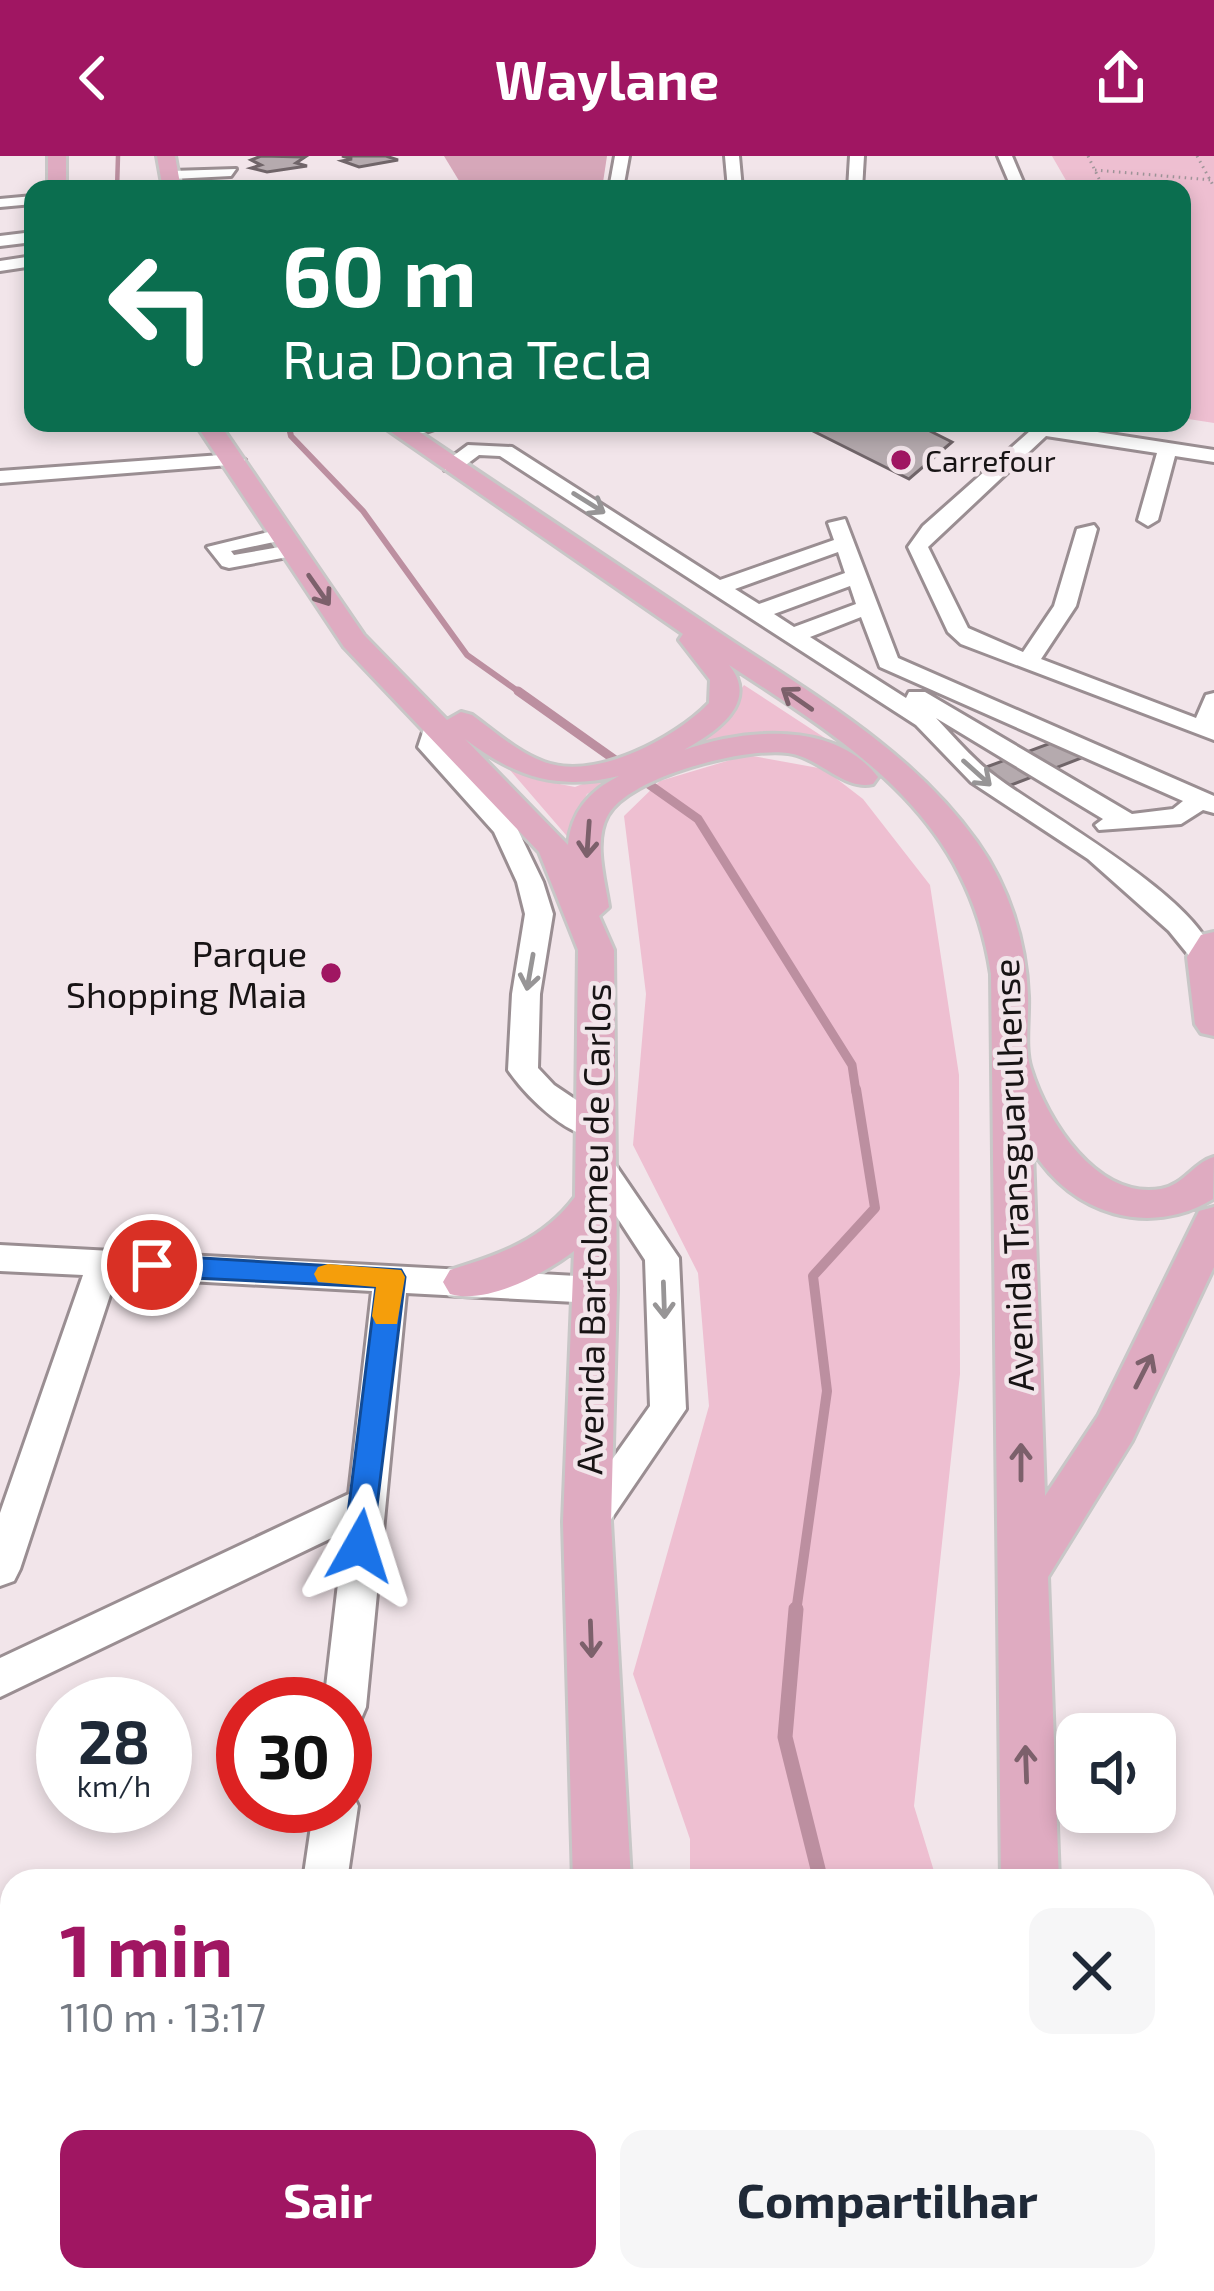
<!DOCTYPE html>
<html lang="pt">
<meta charset="utf-8">
<style>
:root{--surface:#fff;--page:#f6f6f7;--text:#1f2937;--muted:#747a83;--accent:#a01662}
body{margin:0;font-family:"Exo 2",sans-serif;background:var(--page);color:var(--text);height:100vh;display:flex;flex-direction:column;font-size:45px;white-space:nowrap}
*{box-sizing:border-box;margin:0}
p{font-size:39px;color:var(--muted)}
.icon{flex:none;width:66px;height:66px;fill:none;stroke:currentColor;stroke-width:2;stroke-linecap:round;stroke-linejoin:round}
.map{position:relative;flex:1;overflow:hidden}
.details{position:absolute;left:0px;top:1713px;width:1215px;height:423px;display:flex;flex-direction:column;background:var(--surface);border-radius:36px 36px 0 0;box-shadow:0 6px 18px #0003}
.details>*{flex:none}
.top-card{position:absolute;left:24px;top:24px;width:1167px;height:252px;border-radius:24px;box-shadow:0 6px 18px #0003;background:#0b6e4f;color:#fff;overflow:hidden}
.controls{position:absolute;left:1056px;top:1557px;display:grid;gap:24px}
.controls a{display:grid;place-items:center;width:120px;height:120px;border-radius:24px;background:var(--surface);box-shadow:0 6px 18px #0003;font-size:60px}
.speed{position:absolute;left:36px;top:1521px;display:flex;gap:24px;font-size:60px;font-weight:700;text-align:center}
.speed>*{display:grid;place-content:center;width:156px;height:156px;border-radius:50%;background:var(--surface);box-shadow:0 6px 18px #0003;line-height:1}
.speed small{font-size:30px;font-weight:400}
.speed .limit{border:18px solid #d22;background:#fff;color:#111}
.pin{position:absolute;display:grid;place-items:center;width:102px;height:102px;color:#fff;margin:-51px;border:6px solid #fff;border-radius:50%;box-shadow:0 3px 12px #0007}
.me{position:absolute;width:132px;margin:-66px;rotate:6deg;stroke-linejoin:round;filter:drop-shadow(0 0 9px #0008)}
.turn{display:flex;align-items:center;gap:42px;height:252px;padding:0 60px;font-size:54px}
.turn .icon{width:156px;height:156px;stroke-width:2.5}
.turn b{display:block;font-size:84px;line-height:102px}
.round{display:grid;place-items:center;flex:none;width:126px;height:126px;border-radius:24px;background:var(--page)}
.summary{display:flex;align-items:center;justify-content:space-between;height:204px;padding:0 60px}
h1{font-size:72px;font-weight:700;line-height:90px;color:var(--accent)}
.cta{display:flex;gap:24px;margin-top:auto;padding:24px 60px}
.cta a{flex:1;height:138px;border-radius:24px;background:var(--accent);color:#fff;font-size:48px;font-weight:700;line-height:138px;text-align:center}
.cta a+a{background:var(--page);color:var(--text)}
header{display:flex;justify-content:space-between;align-items:center;height:156px;padding:0 60px;background:var(--accent);color:#fff;font-size:54px;font-weight:700}
.map>svg:first-child{display:block}
.green{fill:#eebfd1}
.forest{fill:#d6a7b9}
.lines{fill:none;stroke-linecap:round;stroke-linejoin:round}
.stream-far4{stroke:#bc8fa0;stroke-width:4.5}
.stream-far3{stroke:#bc8fa0;stroke-width:6}
.stream-far2{stroke:#bc8fa0;stroke-width:9}
.stream-far1{stroke:#bc8fa0;stroke-width:10}
.stream{stroke:#bc8fa0;stroke-width:15}
.building{fill:#b5aaae;stroke:#706569;stroke-width:3}
.minor-casing{stroke:#9a8e92;stroke-width:6}
.major-casing{stroke:#c8c7c7;stroke-width:6}
.path{stroke:#9f9599;stroke-width:3;stroke-dasharray:1.5 4.5;stroke-linecap:butt}
.minor{fill:#fff;fill-rule:evenodd}
.major{fill:#dfabc1;fill-rule:evenodd}
.oneway{stroke:#979596}
.oneway2{stroke:#7c606b}
.route{fill:#1a73e8;stroke:#114b97;stroke-width:3}
.slow{fill:#f59e0b}
.poi-dot{fill:#a01662;stroke:#f2e5ea;stroke-width:4.5}
.labels{text-anchor:middle;dominant-baseline:central;stroke-width:9;stroke-linejoin:round;paint-order:stroke}
.far-poi-label{font-size:30px;fill:#181415;stroke:#f2e5ea;text-anchor:start}
.poi-label{font-size:36px;fill:#181415;stroke:#f2e5ea;text-anchor:end}
.street-label{font-size:36px;fill:#181415;stroke:#f2e5ea}
</style>
<header><svg class="icon" aria-label="back" viewBox="0 0 24 24"><path d="M15 5l-7 7 7 7"/></svg>Waylane<svg class="icon" aria-label="share" viewBox="0 0 24 24"><path d="M12 15V3M7 8l5-5 5 5M5 13v7h14v-7"/></svg></header>
<div class="map">
<svg width="1214" height="2135" viewBox="0 0 1214 2135">
<rect width="100%" height="100%" fill="#f2e5ea"/>
<g class="green">
<path d="M 1052,0 L 1214,0 L 1214,267 L 1182,262 L 1182,33 L 1071,33 Z"/>
<path d="M 744,529 L 828,584 C 720,565 682,594 587,638 L 576,661 L 578,693 L 503,606 L 534,623 L 575,631 L 689,585 L 715,568 Z"/>
<path d="M 747,599 L 824,613 L 863,643 L 930,729 L 959,919 L 960,1218 L 914,1650 L 937,1725 L 690,1725 L 690,1683 L 633,1518 L 709,1250 L 698,1117 L 633,989 L 646,838 L 624,660 L 660,625 Z"/>
<path d="M 704,2124 L 954,2124 L 953,2135 L 706,2135 Z"/>
</g>
<path class="forest" d="M 444,0 L 607,0 L 602,33 L 464,33 Z"/>
<g class="lines">
<path class="stream-far4" d="M 117,33 L 118,0"/>
<path class="stream-far3" d="M 288,267 L 291,280 L 363,355 L 467,499 L 522,538"/>
<g class="stream-far2">
<path d="M 518,535 L 625,611"/>
<path d="M 640,622 L 698,663 L 852,909 L 856,936"/>
</g>
<path class="stream-far1" d="M 796,1456 L 827,1235 L 813,1120 L 875,1052 L 856,933"/>
<g class="stream">
<path d="M 796,1453 L 785,1581 L 821,1725"/>
<path d="M 819,2135 L 820,2124"/>
</g>
</g>
<g class="building">
<path d="M 261,0 L 305,1 L 296,7 L 307,10 L 267,16 L 251,12 L 261,9 L 251,4 Z"/>
<path d="M 386,0 L 398,4 L 359,11 L 342,5 L 352,3 L 342,0 Z"/>
<path d="M 797,267 L 914,267 L 952,286 L 909,323 Z"/>
<path d="M 1059,584 L 1084,601 L 1006,631 L 981,613 Z"/>
</g>
<g class="lines">
<defs>
<g id="minor">
<path d="M 615,0 L 629,0 L 623,33 L 609,33 Z"/>
<path d="M 725,0 L 739,0 L 742,33 L 728,33 Z"/>
<path d="M 850,0 L 864,0 L 862,33 L 848,33 Z"/>
<path d="M 998,0 L 1012,0 L 1026,33 L 1012,33 Z"/>
<path d="M 236,13 L 231,20 L 172,23 L 165,19 L 172,15 Z"/>
<path d="M 33,40 L 33,48 L 0,51 L 0,43 Z"/>
<path d="M 33,76 L 33,86 L 0,90 L 0,80 Z"/>
<path d="M 33,100 L 33,110 L 0,115 L 0,105 Z"/>
<path d="M 452,267 L 423,277 L 382,268 L 382,267 Z"/>
<path d="M 1039,267 L 1214,294 L 1214,306 L 1175,300 L 1158,364 L 1148,370 L 1138,364 L 1157,297 L 1046,280 L 928,391 L 968,472 L 1023,496 L 1054,450 L 1077,373 L 1094,369 L 1097,373 L 1076,450 L 1041,503 L 1196,562 L 1206,539 L 1214,537 L 1214,584 L 961,488 L 948,476 L 908,391 L 923,370 Z"/>
<path d="M 468,289 L 512,291 L 720,424 L 834,384 L 828,367 L 845,363 L 898,502 L 1214,640 L 1214,657 L 1203,654 L 1181,668 L 1099,674 L 1095,669 L 1103,663 L 936,562 C 955,582 973,604 995,620 C 1040,655 1214,750 1214,807 L 1195,807 L 1169,775 L 1088,703 L 971,626 L 916,569 L 500,300 L 479,299 L 459,314 L 445,314 L 445,306 ZM 838,396 L 845,417 L 759,448 L 735,433 ZM 850,430 L 856,448 L 794,471 L 774,458 ZM 861,461 L 880,511 L 1183,645 L 1173,653 L 1132,658 L 925,536 L 909,536 L 906,542 L 810,481 Z"/>
<path d="M 235,298 L 245,304 L 242,308 L 0,327 L 0,315 Z"/>
<path d="M 281,373 L 288,375 L 288,383 L 231,395 L 234,399 L 291,389 L 298,391 L 298,399 L 229,412 L 222,410 L 207,391 Z"/>
<path d="M 437,563 L 449,570 L 443,590 L 515,668 L 543,726 L 553,758 L 540,838 L 538,912 L 554,929 L 606,964 L 611,972 L 606,980 C 573,989 525,939 508,914 L 512,838 L 525,758 L 517,726 L 494,676 L 418,591 L 425,570 Z"/>
<path d="M 597,995 L 608,998 L 679,1102 L 686,1253 L 601,1378 L 587,1382 L 573,1378 L 568,1366 L 650,1250 L 645,1104 L 581,1006 L 586,998 Z"/>
<path d="M 0,1089 L 595,1121 L 607,1125 L 612,1134 L 607,1143 L 595,1147 L 406,1137 L 366,1551 L 360,1565 L 345,1570 L 345,1548 L 324,1548 L 344,1376 L 0,1541 L 0,1502 L 349,1338 L 372,1135 L 116,1121 L 20,1413 L 14,1425 L 0,1430 L 0,1357 L 83,1119 L 0,1115 Z"/>
<path d="M 345,1633 L 351,1635 L 358,1650 L 347,1725 L 303,1725 L 314,1650 L 345,1650 Z"/>
<path d="M 12,1937 L 12,1989 L 0,1994 L 0,1942 Z"/>
<path d="M 0,2099 L 12,2101 L 12,2124 L 86,2124 L 90,2135 L 0,2135 Z"/>
</g>
<g id="major">
<rect x="48" y="0" width="18" height="33"/>
<path d="M 157,0 L 175,0 L 181,33 L 163,33 Z"/>
<path d="M 195,267 L 219,267 L 364,479 L 447,564 L 461,556 L 472,559 C 494,575 517,596 544,606 C 595,625 674,583 709,547 L 710,524 L 679,484 L 683,478 L 378,267 L 406,267 C 509,337 613,406 717,475 C 810,537 911,593 977,686 C 1009,731 1026,785 1028,840 C 1029,862 1024,893 1031,913 C 1047,965 1097,1044 1161,1033 C 1184,1029 1193,1007 1214,1001 L 1213,1043 C 1149,1082 1072,1058 1033,995 L 1045,1340 L 1098,1260 L 1199,1055 L 1214,1051 L 1214,1111 L 1132,1285 L 1048,1421 L 1059,1725 L 1001,1725 L 991,818 C 967,659 854,591 729,509 C 760,547 716,576 684,594 C 744,573 834,564 878,621 L 873,628 C 844,635 819,601 788,597 C 746,591 630,620 608,659 C 593,685 605,724 609,751 L 599,760 L 614,794 L 617,1134 L 611,1366 L 631,1725 L 573,1725 L 563,1366 L 574,1095 C 544,1118 487,1149 450,1138 L 443,1126 L 450,1114 C 499,1099 543,1084 575,1041 L 578,794 L 539,696 L 344,491 ZM 465,583 C 515,621 557,635 619,620 C 589,635 571,656 568,689 Z"/>
<path d="M 1214,776 L 1214,880 L 1201,877 L 1195,868 L 1187,801 L 1201,779 Z"/>
<path d="M 573,2124 L 675,2124 L 677,2135 L 573,2135 Z"/>
<path d="M 1024,2124 L 1090,2124 L 1092,2135 L 1026,2135 Z"/>
</g>
</defs>
<use href="#minor" class="minor-casing"/>
<use href="#major" class="major-casing"/>
<g class="path">
<path d="M 1088,0 L 1104,33"/>
<path d="M 1197,0 L 1214,31"/>
<path d="M 1095,14 L 1212,24"/>
</g>
<use href="#minor" class="minor"/>
<use href="#major" class="major"/>
</g>
<defs><path id="oneway-shaft" d="M-6 0H5M1.5-3L5.5 0L1.5 3" fill="none" stroke-width="1.6" stroke-linecap="round" stroke-linejoin="round" transform="scale(3)"/></defs>
<g class="oneway">
<use href="#oneway-shaft" transform="translate(589 347) rotate(32)"/>
<use href="#oneway-shaft" transform="translate(977 617) rotate(42)"/>
<use href="#oneway-shaft" transform="translate(530 816) rotate(100)"/>
<use href="#oneway-shaft" transform="translate(664 1144) rotate(88)"/>
</g>
<g class="oneway2">
<use href="#oneway-shaft" transform="translate(319 434) rotate(55)"/>
<use href="#oneway-shaft" transform="translate(797 543) rotate(-145)"/>
<use href="#oneway-shaft" transform="translate(588 683) rotate(94)"/>
<use href="#oneway-shaft" transform="translate(1144 1215) rotate(-63)"/>
<use href="#oneway-shaft" transform="translate(1021 1306) rotate(-90)"/>
<use href="#oneway-shaft" transform="translate(591 1483) rotate(88)"/>
<use href="#oneway-shaft" transform="translate(1026 1608) rotate(-92)"/>
</g>
<path class="route" d="M 152,1099 L 401,1114 L 405,1121 L 371,1399 L 360,1403 L 348,1399 L 344,1390 L 376,1131 L 152,1120 L 138,1109 Z"/>
<path class="slow" d="M 328,1108 L 401,1114 L 405,1121 L 397,1168 L 376,1168 L 372,1160 L 376,1131 L 318,1126 L 314,1118 L 318,1111 Z"/>
<g class="poi-dot">
<circle cx="901" cy="304" r="12"/>
<circle cx="331" cy="817" r="12"/>
</g>
<g class="labels">
<g class="far-poi-label">
<text x="925" y="304">Carrefour</text>
</g>
<g class="poi-label">
<text x="307" y="796">Parque<tspan x="307" dy="41">Shopping Maia</tspan></text>
</g>
<g class="street-label">
<text transform="translate(1012 1019) rotate(-92)">Avenida Transguarulhense</text>
<text transform="translate(592 1073) rotate(-89)">Avenida Bartolomeu de Carlos</text>
</g>
</g>
</svg>
<div class="controls">
<a><svg class="icon" aria-label="sound" viewBox="0 0 24 24"><path d="M4 9h4l5-4v14l-5-4H4zM17 9q2 3 0 6"/></svg></a>
</div>
<div class="speed"><div>28<small>km/h</small></div><div class="limit">30</div></div>
<div class="pin" style="left:152px;top:1109px;background:#d93025"><svg class="icon" aria-label="arrive" viewBox="0 0 24 24"><path d="M6 21V4h12l-3 4 3 4H6"/></svg></div>
<svg class="me" style="left:360px;top:1390px" viewBox="-20 -20 40 40"><path d="M0-17L14 15 0 8-14 15z" fill="#1a73e8" stroke="#fff" stroke-width="4"/></svg>
<div class="top-card">
<div class="turn"><svg class="icon" aria-label="left" viewBox="0 0 24 24"><path d="M17 20v-9H6M10 6l-5 5 5 5"/></svg><div><b>60 m</b>Rua Dona Tecla</div></div>
</div>
<section class="details">
<div class="summary"><div><h1>1 min</h1><p>110 m · 13:17</p></div><a class="round"><svg class="icon" aria-label="close" viewBox="0 0 24 24"><path d="M6 6l12 12M18 6L6 18"/></svg></a></div>
<div class="cta"><a>Sair</a><a>Compartilhar</a></div>
</section>
</div>
